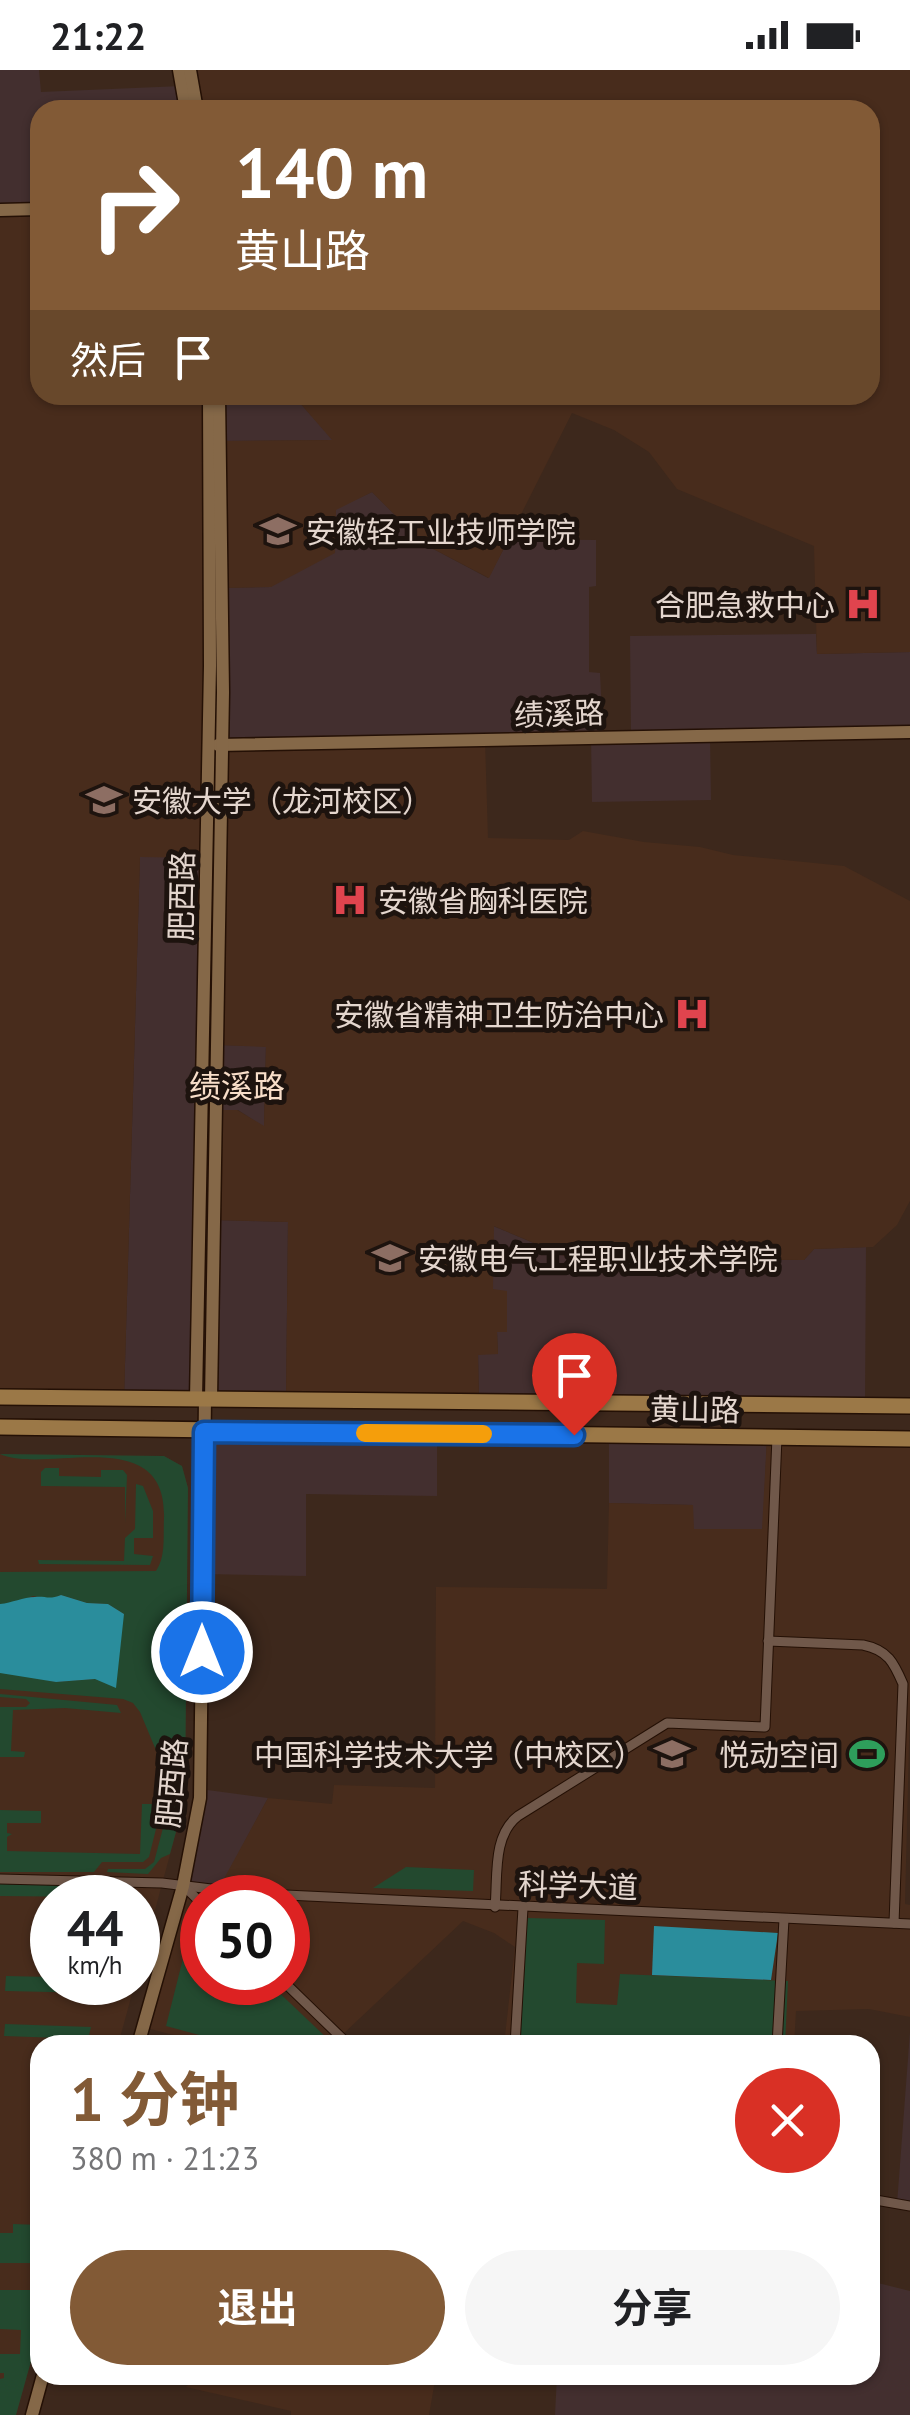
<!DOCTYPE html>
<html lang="zh">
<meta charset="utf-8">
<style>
:root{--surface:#fff;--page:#f6f6f6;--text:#202124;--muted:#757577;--accent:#825a36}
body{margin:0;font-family:"PT Sans","Noto Sans SC",sans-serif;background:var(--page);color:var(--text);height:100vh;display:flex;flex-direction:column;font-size:38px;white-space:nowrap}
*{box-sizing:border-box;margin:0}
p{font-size:32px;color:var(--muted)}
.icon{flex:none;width:55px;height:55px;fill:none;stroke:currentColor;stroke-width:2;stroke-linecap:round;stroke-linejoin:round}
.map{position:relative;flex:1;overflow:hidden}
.side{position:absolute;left:30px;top:1965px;width:850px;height:350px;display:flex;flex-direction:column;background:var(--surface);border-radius:30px;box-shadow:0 2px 8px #0004}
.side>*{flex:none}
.banner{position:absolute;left:30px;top:30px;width:850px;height:305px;border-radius:30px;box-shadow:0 2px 8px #0004;background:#825a36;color:#fff;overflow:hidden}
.speed{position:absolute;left:30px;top:1805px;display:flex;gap:20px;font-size:50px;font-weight:700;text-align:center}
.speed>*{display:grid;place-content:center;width:130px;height:130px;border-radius:50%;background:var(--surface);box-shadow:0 2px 8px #0004;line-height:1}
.speed small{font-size:25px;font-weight:400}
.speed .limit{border:15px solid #d22;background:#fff;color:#111}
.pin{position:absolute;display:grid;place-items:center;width:85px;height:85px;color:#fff;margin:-102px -42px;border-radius:50% 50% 50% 0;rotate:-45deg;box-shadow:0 0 10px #0007}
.pin .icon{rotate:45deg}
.me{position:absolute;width:110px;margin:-55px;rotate:0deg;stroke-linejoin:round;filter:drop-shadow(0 0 8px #0008)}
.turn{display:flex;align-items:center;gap:35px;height:210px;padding:0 40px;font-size:45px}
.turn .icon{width:130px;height:130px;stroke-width:2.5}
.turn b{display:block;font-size:70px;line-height:85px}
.then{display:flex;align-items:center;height:95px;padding:0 40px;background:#0003;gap:20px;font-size:38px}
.round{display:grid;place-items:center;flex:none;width:105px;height:105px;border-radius:52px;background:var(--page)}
.summary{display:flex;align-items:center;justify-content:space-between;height:170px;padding:0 40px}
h1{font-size:60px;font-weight:700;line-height:75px;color:var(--accent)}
.button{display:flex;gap:20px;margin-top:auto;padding:20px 40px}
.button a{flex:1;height:115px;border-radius:60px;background:var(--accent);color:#fff;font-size:40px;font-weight:700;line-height:115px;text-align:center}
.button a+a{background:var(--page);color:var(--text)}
.status{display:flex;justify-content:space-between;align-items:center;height:70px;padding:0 50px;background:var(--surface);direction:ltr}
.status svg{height:28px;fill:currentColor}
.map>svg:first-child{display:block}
.commercial{fill:#432f2f}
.built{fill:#482c1c}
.green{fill:#23492f}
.water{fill:#2a8d9c}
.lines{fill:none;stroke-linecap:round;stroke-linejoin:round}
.street-casing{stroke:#241005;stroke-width:11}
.secondary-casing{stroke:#241005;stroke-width:15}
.primary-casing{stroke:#241005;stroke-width:18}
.street{stroke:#70584a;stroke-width:9}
.secondary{stroke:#856848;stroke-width:12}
.primary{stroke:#9b7847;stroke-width:15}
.route-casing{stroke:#114b97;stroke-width:25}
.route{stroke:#1a73e8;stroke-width:18}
.slow{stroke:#f59e0b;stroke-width:18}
.labels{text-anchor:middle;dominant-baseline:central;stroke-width:10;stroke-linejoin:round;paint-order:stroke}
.poi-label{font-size:30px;fill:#e4d6ce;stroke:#1d130e;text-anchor:start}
.street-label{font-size:30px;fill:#e4d6ce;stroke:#1d130e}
.neighbourhood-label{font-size:32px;fill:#f8dec9;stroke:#1d130e}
</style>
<div class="status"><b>21:22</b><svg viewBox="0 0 49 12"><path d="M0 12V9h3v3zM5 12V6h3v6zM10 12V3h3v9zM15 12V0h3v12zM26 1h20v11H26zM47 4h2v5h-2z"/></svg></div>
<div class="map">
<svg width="910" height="2345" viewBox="0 0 910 2345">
<rect width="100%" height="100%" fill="#3d281c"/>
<g class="commercial">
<path d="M 0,0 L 39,0 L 41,22 L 182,16 L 186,40 L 40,40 L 40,139 L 0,140 Z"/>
<path d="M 219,325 L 293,325 L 333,370 L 220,371 Z"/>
<path d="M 372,422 L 424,474 L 488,508 L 509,469 L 596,470 L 596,516 L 589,517 L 589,602 L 600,603 L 603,666 L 631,666 L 630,566 L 816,564 L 817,584 L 910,582 L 910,662 L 710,666 L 711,730 L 592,732 L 591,667 L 222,675 L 222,518 L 271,517 L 336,439 Z"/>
<path d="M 140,786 L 206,788 L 196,1329 L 124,1328 Z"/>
<path d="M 218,975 L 266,976 L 264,1057 L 238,1040 L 217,1040 Z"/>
<path d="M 214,1150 L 288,1152 L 286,1330 L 211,1329 Z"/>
<path d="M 493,1156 L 572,1189 L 804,1190 L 814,1179 L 866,1177 L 865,1336 L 479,1332 L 478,1284 L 498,1284 L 497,1262 L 506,1262 L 493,1220 Z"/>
<path d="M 204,1361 L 437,1364 L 437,1426 L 306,1424 L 306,1506 L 203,1504 Z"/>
<path d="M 609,1365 L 767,1367 L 763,1459 L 693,1459 L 692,1435 L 609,1433 Z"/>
<path d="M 200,1719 L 268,1728 L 215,1827 L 202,1828 L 202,1834 L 183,1816 Z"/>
<path d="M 910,1962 L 910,2136 L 897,2134 Z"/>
<path d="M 870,2211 L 910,2221 L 910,2345 L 555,2345 L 557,2305 L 870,2305 Z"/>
</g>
<g class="built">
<path d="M 190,0 L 910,0 L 910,582 L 817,584 L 814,476 L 677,419 L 649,382 L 614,360 L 572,343 L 489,508 L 424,474 L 372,422 L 336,440 L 335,483 L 271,517 L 222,518 L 220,371 L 332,370 L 293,325 L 870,325 L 870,40 L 197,40 Z"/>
<path d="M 40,139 L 40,325 L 209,325 L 206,788 L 140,787 L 124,1328 L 0,1327 L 0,140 Z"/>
<path d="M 485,670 L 488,768 L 569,770 L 583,761 L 644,772 L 700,777 L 733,785 L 844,796 L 910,831 L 910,1131 L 897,1155 L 873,1177 L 814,1179 L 804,1190 L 572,1189 L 494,1156 L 493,1219 L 507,1221 L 507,1262 L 497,1262 L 498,1284 L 478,1285 L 479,1332 L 286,1330 L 288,1152 L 215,1150 L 217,1040 L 237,1040 L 264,1056 L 266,977 L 218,975 L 222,675 Z"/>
<path d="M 767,1367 L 910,1369 L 910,1633 L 905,1834 L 910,1835 L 910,1947 L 869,1939 L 796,1941 L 794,1975 L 504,1975 L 515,1877 L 494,1863 L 463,1851 L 341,1966 L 349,1975 L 211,1975 L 143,1957 L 183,1816 L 202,1834 L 202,1912 L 288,1912 L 288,1828 L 214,1827 L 268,1728 L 332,1734 L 334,1715 L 435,1718 L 436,1517 L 607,1519 L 609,1433 L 693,1435 L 694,1459 L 762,1459 Z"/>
<path d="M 0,1384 L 164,1386 L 182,1396 L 188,1418 L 185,1729 L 138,1903 L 138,1828 L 52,1828 L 52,1912 L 135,1913 L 118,1975 L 40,1975 L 40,2259 L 16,2345 L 0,2345 Z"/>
<path d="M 197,2305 L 436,2305 L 429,2345 L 291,2345 L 291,2341 L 186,2317 Z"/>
</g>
<g class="green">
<path d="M 0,1384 L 164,1386 L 182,1396 L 188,1418 L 185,1729 L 170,1784 L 161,1788 L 148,1804 L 107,1802 L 108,1799 L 145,1799 L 154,1792 L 168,1739 L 166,1704 L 140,1642 L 133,1633 L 123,1629 L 0,1619 L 0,1603 L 6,1602 L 56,1612 L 95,1609 L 124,1544 L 108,1534 L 87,1533 L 61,1525 L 50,1529 L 33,1526 L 12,1534 L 0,1534 L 0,1502 L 156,1501 C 166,1486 163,1467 164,1448 C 167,1351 44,1405 0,1384 Z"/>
<path d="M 45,1398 L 59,1398 L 59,1406 L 101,1407 L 101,1400 L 123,1400 L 127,1405 L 125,1453 L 125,1417 L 41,1416 L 41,1402 Z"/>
<path d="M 136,1414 L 143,1416 L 153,1441 L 153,1468 L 134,1468 L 134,1484 L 153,1486 L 150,1495 L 39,1494 L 38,1490 L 124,1491 L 125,1468 L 135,1459 Z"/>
<path d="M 0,1624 L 117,1635 L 121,1643 L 65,1638 L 13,1640 L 11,1681 L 25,1682 L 24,1687 L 0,1687 L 0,1637 L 26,1637 L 30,1633 L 26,1629 L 0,1627 Z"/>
<path d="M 153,1730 L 160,1730 L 162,1735 L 149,1787 L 143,1792 L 102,1792 L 94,1802 L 0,1802 L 0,1740 L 41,1741 L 41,1753 L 7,1753 L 7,1763 L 12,1764 L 7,1767 L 7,1781 L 140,1784 L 142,1734 L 153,1734 Z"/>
<path d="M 406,1797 L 474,1800 L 473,1821 L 373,1818 Z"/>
<path d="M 0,1814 L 96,1815 L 99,1818 L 98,1827 L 0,1826 Z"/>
<path d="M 195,1841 L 202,1848 L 202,1912 L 269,1913 L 330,1971 L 325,1975 L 236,1975 L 166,1956 Z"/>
<path d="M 527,1848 L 605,1850 L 604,1894 L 577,1893 L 576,1933 L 617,1935 L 620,1904 L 788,1911 L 785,1975 L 516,1975 Z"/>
<path d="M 6,1906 L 52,1907 L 52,1912 L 96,1913 L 96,1923 L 5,1921 Z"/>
<path d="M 5,1954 L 91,1957 L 88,1969 L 4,1966 Z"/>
<path d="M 13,2154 L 40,2155 L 40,2259 L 16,2345 L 0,2345 L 0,2309 L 4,2308 L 4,2303 L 0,2303 L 0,2284 L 20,2284 L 21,2260 L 0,2259 L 0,2220 L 35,2220 L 35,2193 L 0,2193 L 0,2163 L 13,2163 Z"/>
</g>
<g class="water">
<path d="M 61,1525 L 87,1533 L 108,1534 L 124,1544 L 116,1618 L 95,1609 L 56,1612 L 0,1603 L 0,1534 C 12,1533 23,1527 35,1527 C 46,1526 49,1530 61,1525 Z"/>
<path d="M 654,1856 L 778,1863 L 771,1910 L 652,1905 Z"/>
</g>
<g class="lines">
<defs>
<g id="street">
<path d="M 768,1571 L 863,1575 C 888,1580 894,1593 903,1614 L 894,1853"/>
<path d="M 0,1809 L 162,1813 L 244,1823 L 910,1854"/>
<path d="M 185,1817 L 202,1834"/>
<path d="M 495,1837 C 498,1807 492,1766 518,1746 L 667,1653 L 765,1657 L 777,1367"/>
<path d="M 284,1912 L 349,1975"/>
<path d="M 515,1975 L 523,1838"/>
<path d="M 777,1975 L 784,1849"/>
<path d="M 870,2129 L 910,2136"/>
</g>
<g id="secondary">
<path d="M 179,0 L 186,40"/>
<path d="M 190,0 L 197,40"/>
<path d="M 0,140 L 40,139"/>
<path d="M 218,675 L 910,662"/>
<path d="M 196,1329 L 210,596 L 209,325"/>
<path d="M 211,1329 L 223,622 L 219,325"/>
<path d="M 138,1975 L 183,1816 L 200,1728 L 205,1329"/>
<path d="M 32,2345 L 43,2305"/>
</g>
<g id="primary">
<path d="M 0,1327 L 910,1336"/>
<path d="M 0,1357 L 910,1369"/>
</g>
</defs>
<use href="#street" class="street-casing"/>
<use href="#secondary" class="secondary-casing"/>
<use href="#primary" class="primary-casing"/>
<use href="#street" class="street"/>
<use href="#secondary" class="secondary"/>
<use href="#primary" class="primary"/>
</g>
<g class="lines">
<defs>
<path id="route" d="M 202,1582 L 204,1362 L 574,1365"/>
</defs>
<use href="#route" class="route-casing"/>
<use href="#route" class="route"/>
<path class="slow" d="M 365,1363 L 483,1364"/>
</g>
<defs>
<symbol id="university-bare" viewBox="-9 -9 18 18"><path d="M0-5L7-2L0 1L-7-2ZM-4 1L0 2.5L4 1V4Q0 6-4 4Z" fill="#8d6e63" stroke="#1d130e" stroke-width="2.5" paint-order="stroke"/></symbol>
<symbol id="hospital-bare" viewBox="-9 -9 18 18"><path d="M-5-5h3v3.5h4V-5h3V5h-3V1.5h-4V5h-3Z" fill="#e0444e" stroke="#1d130e" stroke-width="2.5" paint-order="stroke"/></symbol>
<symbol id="stadium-bare" viewBox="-9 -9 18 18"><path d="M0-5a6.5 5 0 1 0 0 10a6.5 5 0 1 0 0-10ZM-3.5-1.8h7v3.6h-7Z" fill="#2e9e5b" stroke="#1d130e" stroke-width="2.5" paint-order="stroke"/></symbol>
</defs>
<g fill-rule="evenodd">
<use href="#university-bare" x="253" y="436" width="50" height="50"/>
<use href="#hospital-bare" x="838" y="509" width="50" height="50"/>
<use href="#university-bare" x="79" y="705" width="50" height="50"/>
<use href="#hospital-bare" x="325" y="805" width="50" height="50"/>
<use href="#hospital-bare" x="667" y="919" width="50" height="50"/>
<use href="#university-bare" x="365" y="1163" width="50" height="50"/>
<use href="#university-bare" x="647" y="1659" width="50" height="50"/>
<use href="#stadium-bare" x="842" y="1659" width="50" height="50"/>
</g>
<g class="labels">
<g class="poi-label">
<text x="306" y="461">安徽轻工业技师学院</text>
<text x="835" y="534" text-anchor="end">合肥急救中心</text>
<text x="132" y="730">安徽大学（龙河校区）</text>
<text x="378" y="830">安徽省胸科医院</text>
<text x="664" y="944" text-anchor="end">安徽省精神卫生防治中心</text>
<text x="418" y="1188">安徽电气工程职业技术学院</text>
<text x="644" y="1684" text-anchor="end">中国科学技术大学（中校区）</text>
<text x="839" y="1684" text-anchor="end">悦动空间</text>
</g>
<g class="street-label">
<text transform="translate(559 643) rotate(-2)">绩溪路</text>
<text transform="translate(181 826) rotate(-89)">肥西路</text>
<text transform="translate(695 1339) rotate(1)">黄山路</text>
<text transform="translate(171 1713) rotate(-85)">肥西路</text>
<text transform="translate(578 1815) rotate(2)">科学大道</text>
</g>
<g class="neighbourhood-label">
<text x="237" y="1016">绩溪路</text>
</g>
</g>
</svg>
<div class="speed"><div>44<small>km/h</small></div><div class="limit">50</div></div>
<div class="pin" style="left:574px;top:1365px;background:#d93025"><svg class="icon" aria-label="arrive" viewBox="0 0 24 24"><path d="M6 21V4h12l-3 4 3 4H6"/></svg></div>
<svg class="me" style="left:202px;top:1582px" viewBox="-20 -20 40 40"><circle r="17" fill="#1a73e8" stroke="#fff" stroke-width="3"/><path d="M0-11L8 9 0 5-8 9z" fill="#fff"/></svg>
<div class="banner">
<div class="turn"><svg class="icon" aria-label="right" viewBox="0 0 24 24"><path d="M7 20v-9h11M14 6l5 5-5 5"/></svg><div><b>140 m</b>黄山路</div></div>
<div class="then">然后<svg class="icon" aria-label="arrive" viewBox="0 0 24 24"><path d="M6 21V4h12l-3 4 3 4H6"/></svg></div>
</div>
<section class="side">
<div class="summary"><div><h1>1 分钟</h1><p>380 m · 21:23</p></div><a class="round" style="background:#d93025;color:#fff"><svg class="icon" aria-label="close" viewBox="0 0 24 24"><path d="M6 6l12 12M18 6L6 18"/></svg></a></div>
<div class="button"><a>退出</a><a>分享</a></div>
</section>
</div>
